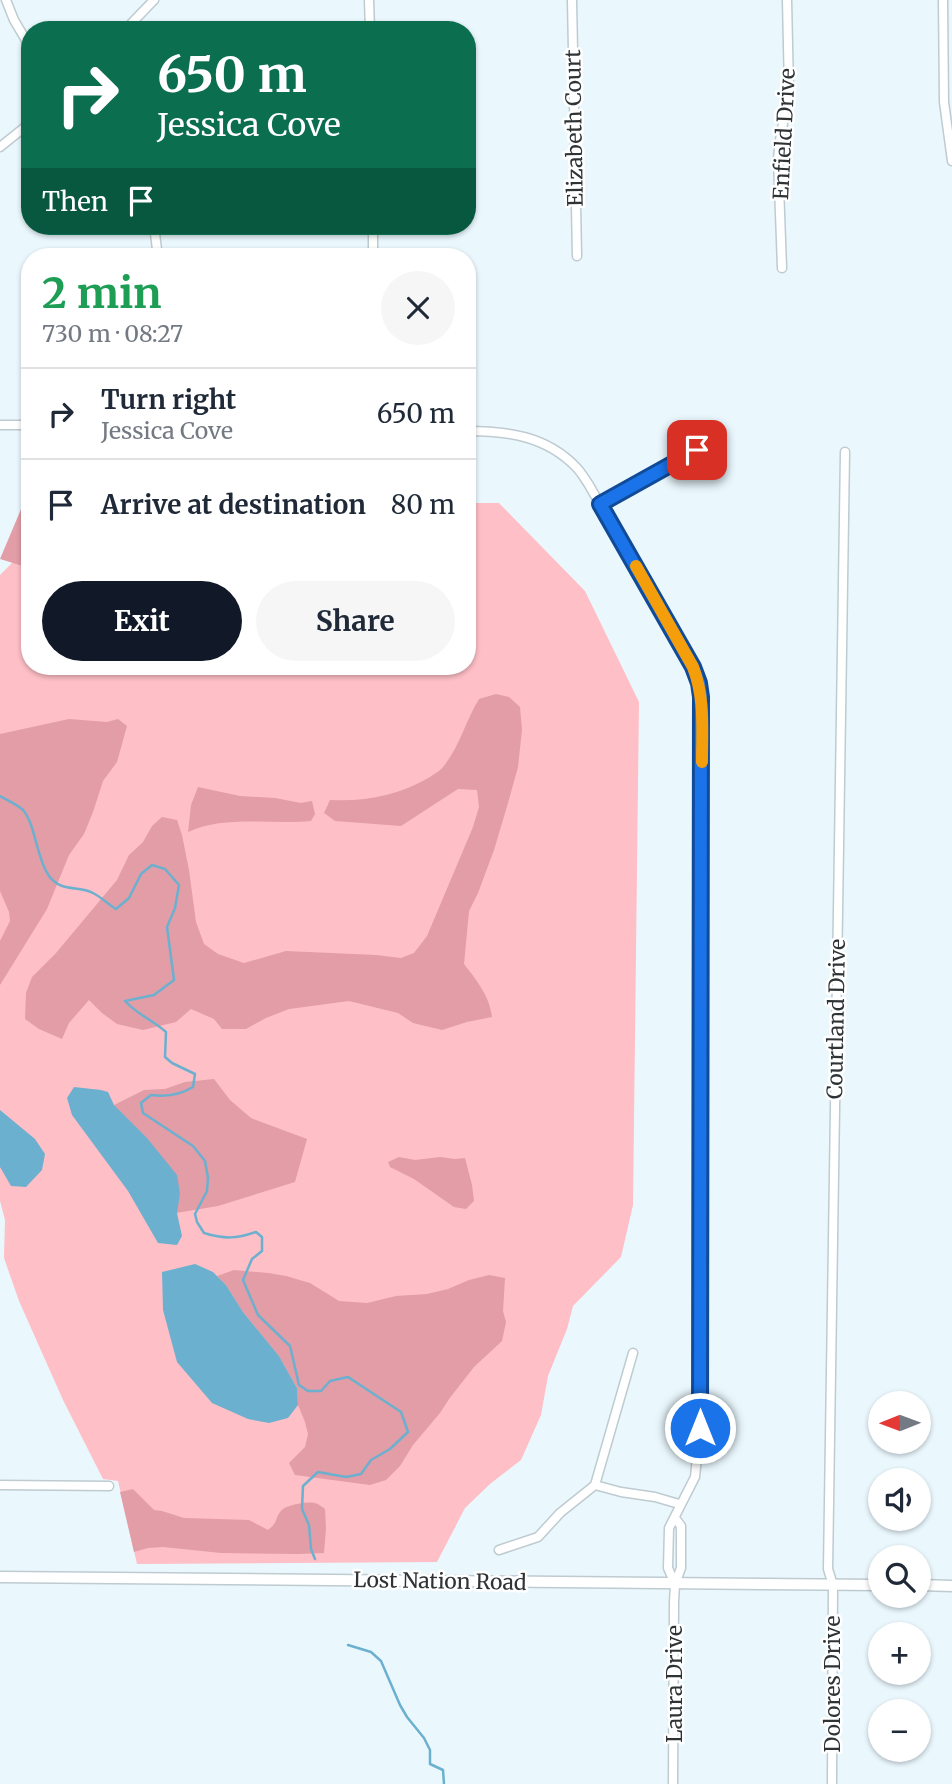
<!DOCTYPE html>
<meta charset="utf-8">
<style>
:root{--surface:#fff;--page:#f6f6f7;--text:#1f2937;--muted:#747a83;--line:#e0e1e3;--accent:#111827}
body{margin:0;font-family:Merriweather,serif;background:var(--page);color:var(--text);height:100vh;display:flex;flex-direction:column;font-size:26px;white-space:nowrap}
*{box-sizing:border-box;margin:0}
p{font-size:23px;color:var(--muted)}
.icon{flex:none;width:38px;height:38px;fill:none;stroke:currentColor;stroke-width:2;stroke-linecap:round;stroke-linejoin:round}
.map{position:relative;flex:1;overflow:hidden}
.sheet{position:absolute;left:21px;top:248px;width:455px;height:427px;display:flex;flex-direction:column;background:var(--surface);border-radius:28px;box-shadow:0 2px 5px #0004}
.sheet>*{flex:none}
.guide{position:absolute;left:21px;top:21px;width:455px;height:214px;border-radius:28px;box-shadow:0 2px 5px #0004;background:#0b6e4f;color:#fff;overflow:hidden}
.needle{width:46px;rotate:269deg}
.fabs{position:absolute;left:868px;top:1391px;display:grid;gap:14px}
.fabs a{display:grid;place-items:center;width:63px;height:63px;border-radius:50%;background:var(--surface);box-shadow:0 2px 5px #0004;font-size:35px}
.pin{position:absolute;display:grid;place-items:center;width:60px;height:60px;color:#fff;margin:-30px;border-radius:14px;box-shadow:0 4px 10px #0006}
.me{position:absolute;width:77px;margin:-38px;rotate:0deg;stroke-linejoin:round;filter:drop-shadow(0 0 5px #0008)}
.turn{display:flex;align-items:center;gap:24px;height:147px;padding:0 21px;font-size:32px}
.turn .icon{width:91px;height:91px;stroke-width:2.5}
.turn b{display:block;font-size:49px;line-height:60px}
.then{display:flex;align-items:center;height:66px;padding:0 21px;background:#0003;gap:14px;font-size:26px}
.round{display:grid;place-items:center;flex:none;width:74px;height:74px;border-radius:37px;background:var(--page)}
.overview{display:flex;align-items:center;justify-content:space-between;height:119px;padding:0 21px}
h1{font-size:42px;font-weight:700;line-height:52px;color:#1e9e55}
.primary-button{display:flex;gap:14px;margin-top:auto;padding:14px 21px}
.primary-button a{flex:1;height:80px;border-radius:42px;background:var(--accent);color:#fff;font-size:28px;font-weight:700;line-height:80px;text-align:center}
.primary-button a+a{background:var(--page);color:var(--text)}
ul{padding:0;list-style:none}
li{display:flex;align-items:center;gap:21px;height:91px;padding:0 21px;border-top:2px solid var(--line)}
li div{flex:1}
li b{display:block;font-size:26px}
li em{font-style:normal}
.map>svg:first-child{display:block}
.green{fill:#febfc6}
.forest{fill:#e29da6}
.water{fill:#6cb0cf}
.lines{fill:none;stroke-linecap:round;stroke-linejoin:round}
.stream{stroke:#6cb0cf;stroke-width:2.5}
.minor-casing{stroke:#becbd1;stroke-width:11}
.tertiary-casing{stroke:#becbd1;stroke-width:13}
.minor{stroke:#fff;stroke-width:8}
.tertiary{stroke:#fff;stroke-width:10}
.route-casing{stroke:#114b97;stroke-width:18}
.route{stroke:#1a73e8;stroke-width:12}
.slow{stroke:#f59e0b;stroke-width:12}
.labels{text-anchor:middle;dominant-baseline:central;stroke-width:5;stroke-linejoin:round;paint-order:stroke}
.street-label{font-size:21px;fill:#2e3336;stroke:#fff}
</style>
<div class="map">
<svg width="952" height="1784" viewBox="0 0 952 1784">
<rect width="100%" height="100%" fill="#eaf8fe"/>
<path class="green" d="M 467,503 L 499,503 L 585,591 L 639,702 L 633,1205 L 621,1257 L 573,1306 L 567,1329 L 548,1376 L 541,1415 L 521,1460 L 490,1484 L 465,1508 L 437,1562 L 137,1564 L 118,1481 L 103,1479 L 63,1400 L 19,1301 L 4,1258 L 5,1220 L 0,1201 L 0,575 L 22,553 L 30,538 L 30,667 L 467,667 Z"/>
<g class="forest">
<path d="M 30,494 L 30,565 L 26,567 L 0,559 L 27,495 Z"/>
<path d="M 496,694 L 509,697 L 520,707 L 522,730 L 518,767 L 508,803 L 494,850 L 478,893 L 469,911 L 464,964 C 477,981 489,995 492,1017 L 467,1022 L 442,1030 L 413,1023 L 398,1013 L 349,1001 L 289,1009 L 266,1018 L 246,1029 L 222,1029 L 214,1019 L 191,1009 L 176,1022 L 143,1030 L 117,1024 L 102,1013 L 89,1000 L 69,1023 L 62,1039 L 39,1029 L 25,1019 L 26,993 L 32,977 L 56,953 L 117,880 L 129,855 L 143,842 L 152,826 L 162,817 L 177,820 L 182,835 L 189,870 L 196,922 L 204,944 L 218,954 L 244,963 L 286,951 L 376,955 L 401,958 L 414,953 L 427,936 L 473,827 L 479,807 L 477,790 L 458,789 L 401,826 L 335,821 L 324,813 L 330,800 C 364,802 400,795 430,777 C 434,774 440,771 443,767 C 459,748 466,720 479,699 Z"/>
<path d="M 69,719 L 107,722 L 118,719 L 127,726 L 117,762 L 103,781 L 93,812 L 84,834 L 69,855 L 47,909 L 0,985 L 0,941 L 10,921 L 9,912 L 0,891 L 0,734 Z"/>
<path d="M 198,787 L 240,796 L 275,798 L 301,803 L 312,801 L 315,814 L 311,821 C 272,825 225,815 188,832 L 191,805 Z"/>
<path d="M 214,1079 L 230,1100 L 251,1118 L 307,1139 L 295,1182 L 218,1206 L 176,1213 L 180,1194 L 114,1105 L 144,1090 L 165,1089 L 185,1082 Z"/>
<path d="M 399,1157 L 415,1160 L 440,1157 L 455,1159 L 465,1158 L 472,1185 L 474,1201 L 466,1209 L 454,1207 L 414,1179 L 390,1167 L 388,1162 Z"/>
<path d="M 234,1270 L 268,1273 L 286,1276 L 310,1283 L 339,1301 L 367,1303 L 396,1296 L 427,1294 L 448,1289 L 469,1280 L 489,1275 L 505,1278 L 503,1311 L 506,1322 L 502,1341 L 474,1367 L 449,1399 L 440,1413 L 413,1445 L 400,1466 L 386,1480 L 370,1485 L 295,1475 L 289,1463 L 305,1447 L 308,1434 L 305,1422 L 298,1405 L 297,1388 L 279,1356 L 243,1312 L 226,1285 L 217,1276 Z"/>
<path d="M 133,1489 L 154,1510 L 162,1511 L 184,1518 L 249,1520 L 268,1530 C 279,1522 274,1519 281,1511 C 285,1505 308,1501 315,1503 C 319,1504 322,1507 325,1509 L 326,1528 L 324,1553 L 298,1554 L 221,1553 L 163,1547 L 148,1548 L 134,1552 L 120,1492 Z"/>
</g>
<g class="water">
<path d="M 74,1087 L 101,1090 L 108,1092 L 114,1105 L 147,1138 L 177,1175 L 180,1194 L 177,1213 L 182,1236 L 177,1245 L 158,1243 L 128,1191 L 72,1115 L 67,1098 Z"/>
<path d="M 0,1110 L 35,1139 L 45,1154 L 42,1170 L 26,1187 L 11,1186 L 0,1167 Z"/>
<path d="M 195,1264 L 213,1272 L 226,1285 L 243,1312 L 279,1356 L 297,1388 L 298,1405 L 288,1418 L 269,1423 L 248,1419 L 212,1403 L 177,1362 L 163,1310 L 162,1272 Z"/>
</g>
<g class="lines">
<g class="stream">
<path d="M 0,796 C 7,800 18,805 23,810 C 36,825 36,858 49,876 C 62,893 77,885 93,893 C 101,897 108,904 116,909 L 129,898 L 141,874 L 152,865 L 165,869 L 179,885 L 175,908 L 167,927 L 174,980 L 154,995 L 125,1001 C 139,1016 153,1020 166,1032 L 165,1057 L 172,1063 L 195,1074 L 193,1087 C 180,1095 167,1097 151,1095 L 141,1103 L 143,1113 L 193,1146 L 205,1161 L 208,1178 L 207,1191 L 195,1214 L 197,1222 L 204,1233 C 224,1239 236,1239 256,1232 L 262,1237 L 262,1251 L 252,1259 L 243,1280 L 258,1315 L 290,1346 L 299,1385 L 308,1391 L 321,1391 L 330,1381 L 348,1377 L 401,1412 L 408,1432 L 390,1449 L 371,1460 L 361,1474 L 346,1477 L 318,1472 L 303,1486 L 302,1509 L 309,1525 L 311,1549 L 315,1559"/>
<path d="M 348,1645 L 371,1652 L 381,1661 L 400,1705 L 407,1717 L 424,1738 L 430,1750 L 430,1764 L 443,1770 L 444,1784"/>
</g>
<defs>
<g id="minor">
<path d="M 6,0 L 14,20 L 30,47"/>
<path d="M 369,0 L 370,30"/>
<path d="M 572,0 L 577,256"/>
<path d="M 943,0 L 944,102 L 952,161"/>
<path d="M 125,30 L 154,0"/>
<path d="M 0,147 L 30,123"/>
<path d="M 154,226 L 158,257"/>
<path d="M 373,226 L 373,256"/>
<path d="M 782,268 L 778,158 L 780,140 L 789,90 L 787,0"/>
<path d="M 0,425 L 30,425"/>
<path d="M 467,431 C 508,431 546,436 576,467 C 581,472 585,479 589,485 L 693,667 L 699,683 L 702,712 L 700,1428 L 695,1477 L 669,1528 L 668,1568 L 675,1584"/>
<path d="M 600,504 L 697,450"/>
<path d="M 0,1485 L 109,1486"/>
<path d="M 595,1485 L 621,1492 L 655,1497 L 679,1504"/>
<path d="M 499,1550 L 538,1537 L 560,1513 L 595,1485 L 633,1353"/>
<path d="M 673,1784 L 674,1602 L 675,1584 L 681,1568 L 681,1526 L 675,1518"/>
<path d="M 832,1784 L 833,1585 L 828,1569 L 845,452"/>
</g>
<g id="tertiary">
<path d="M 0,1577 L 880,1585"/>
<path d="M 919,1585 L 952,1586"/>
</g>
</defs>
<use href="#minor" class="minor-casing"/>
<use href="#tertiary" class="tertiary-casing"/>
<use href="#minor" class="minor"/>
<use href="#tertiary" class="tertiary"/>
</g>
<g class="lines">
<defs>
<path id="route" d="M 697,450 L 600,504 L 693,667 L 699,683 L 701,697 L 700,1428"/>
</defs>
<use href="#route" class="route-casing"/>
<use href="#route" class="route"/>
<path class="slow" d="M 636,566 L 693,667 C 705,698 702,729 702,762"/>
</g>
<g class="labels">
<g class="street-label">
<text transform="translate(574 128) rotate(-91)">Elizabeth Court</text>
<text transform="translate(784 134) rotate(-87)">Enfield Drive</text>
<text transform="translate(836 1019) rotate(-89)">Courtland Drive</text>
<text transform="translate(440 1581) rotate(1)">Lost Nation Road</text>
<text transform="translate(674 1684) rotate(-90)">Laura Drive</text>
<text transform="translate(832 1684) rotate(-90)">Dolores Drive</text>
</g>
</g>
</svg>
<div class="fabs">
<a><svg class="needle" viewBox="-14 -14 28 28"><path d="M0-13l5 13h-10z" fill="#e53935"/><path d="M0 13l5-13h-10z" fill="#747a83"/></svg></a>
<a><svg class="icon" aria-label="sound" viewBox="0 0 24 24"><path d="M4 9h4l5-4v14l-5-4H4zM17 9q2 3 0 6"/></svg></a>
<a><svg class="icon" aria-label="search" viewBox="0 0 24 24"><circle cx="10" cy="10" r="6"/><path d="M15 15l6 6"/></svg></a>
<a>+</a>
<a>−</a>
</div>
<div class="pin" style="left:697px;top:450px;background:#d93025"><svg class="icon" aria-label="arrive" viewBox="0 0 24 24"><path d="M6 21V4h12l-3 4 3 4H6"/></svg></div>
<svg class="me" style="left:700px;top:1428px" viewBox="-20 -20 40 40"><circle r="17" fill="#1a73e8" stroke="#fff" stroke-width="3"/><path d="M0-11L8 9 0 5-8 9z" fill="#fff"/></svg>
<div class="guide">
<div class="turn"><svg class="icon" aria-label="right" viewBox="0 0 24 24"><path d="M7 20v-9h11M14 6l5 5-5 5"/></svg><div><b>650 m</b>Jessica Cove</div></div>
<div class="then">Then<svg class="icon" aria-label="arrive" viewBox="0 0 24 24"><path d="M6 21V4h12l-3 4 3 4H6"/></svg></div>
</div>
<section class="sheet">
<div class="overview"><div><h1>2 min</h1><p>730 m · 08:27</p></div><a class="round"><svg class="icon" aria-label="close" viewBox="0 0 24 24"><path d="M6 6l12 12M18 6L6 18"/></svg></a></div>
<ul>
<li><svg class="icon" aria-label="right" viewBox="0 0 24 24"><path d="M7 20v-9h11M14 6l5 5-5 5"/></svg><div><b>Turn right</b><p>Jessica Cove</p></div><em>650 m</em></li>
<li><svg class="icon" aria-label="arrive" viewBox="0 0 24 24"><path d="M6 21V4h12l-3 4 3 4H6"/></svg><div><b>Arrive at destination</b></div><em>80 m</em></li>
</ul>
<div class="primary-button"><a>Exit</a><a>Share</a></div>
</section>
</div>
